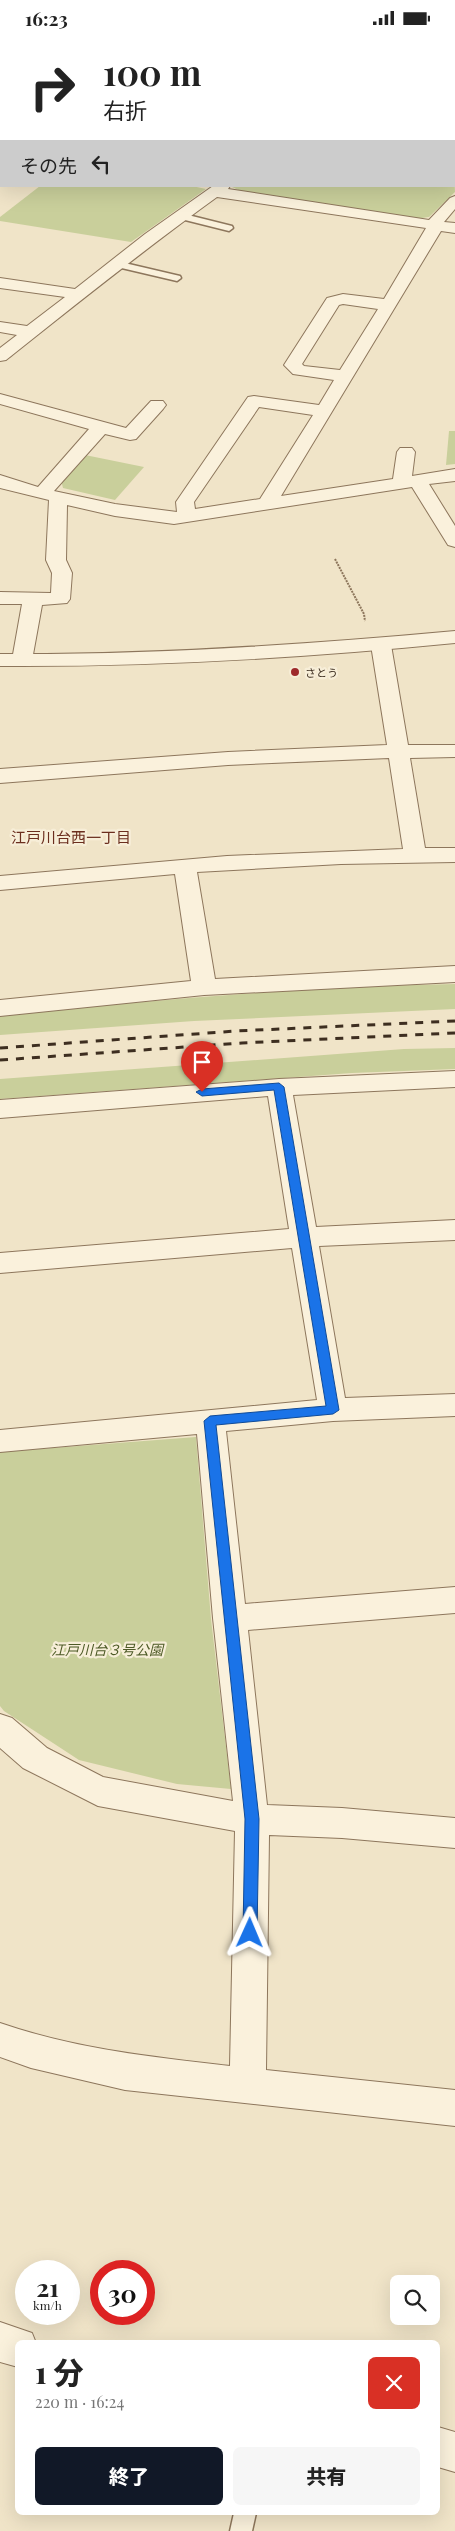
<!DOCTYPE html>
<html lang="ja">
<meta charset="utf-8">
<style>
:root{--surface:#fff;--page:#f6f6f6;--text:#222;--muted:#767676;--accent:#111827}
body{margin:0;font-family:"Playfair Display","Noto Sans JP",serif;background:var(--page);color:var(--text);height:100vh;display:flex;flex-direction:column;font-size:19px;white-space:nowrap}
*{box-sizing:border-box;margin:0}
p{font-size:16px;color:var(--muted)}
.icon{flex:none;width:28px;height:28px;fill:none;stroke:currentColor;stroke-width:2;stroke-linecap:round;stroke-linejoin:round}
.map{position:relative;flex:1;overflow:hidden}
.sheet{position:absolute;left:15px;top:2305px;width:425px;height:175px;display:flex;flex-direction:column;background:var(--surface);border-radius:8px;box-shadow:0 5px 20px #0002}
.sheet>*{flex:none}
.guide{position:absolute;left:0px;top:0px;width:455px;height:152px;box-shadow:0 5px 20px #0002;background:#fff;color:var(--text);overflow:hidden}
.buttons{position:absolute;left:390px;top:2240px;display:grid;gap:10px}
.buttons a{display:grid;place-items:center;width:50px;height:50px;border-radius:8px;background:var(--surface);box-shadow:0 5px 20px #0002;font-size:25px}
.speed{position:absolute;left:15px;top:2225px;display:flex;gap:10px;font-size:25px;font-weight:700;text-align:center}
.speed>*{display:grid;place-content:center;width:65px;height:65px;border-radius:50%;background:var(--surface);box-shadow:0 5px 20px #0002;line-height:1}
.speed small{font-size:12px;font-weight:400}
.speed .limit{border:8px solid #d22;background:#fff;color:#111}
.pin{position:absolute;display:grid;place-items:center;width:42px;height:42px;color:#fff;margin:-51px -21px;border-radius:50% 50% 50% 0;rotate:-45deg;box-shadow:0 0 5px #0007}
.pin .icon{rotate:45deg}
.me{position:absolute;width:55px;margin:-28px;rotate:1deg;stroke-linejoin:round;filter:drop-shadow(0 0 4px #0008)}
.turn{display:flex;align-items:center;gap:18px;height:105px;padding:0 20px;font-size:22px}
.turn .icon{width:65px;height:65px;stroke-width:2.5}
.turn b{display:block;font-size:35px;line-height:42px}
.then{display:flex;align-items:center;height:48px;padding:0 20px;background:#0003;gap:10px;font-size:19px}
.round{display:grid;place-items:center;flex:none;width:52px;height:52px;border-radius:8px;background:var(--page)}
.head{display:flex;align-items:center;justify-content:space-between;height:85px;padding:0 20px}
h1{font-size:30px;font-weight:800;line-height:38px}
.cta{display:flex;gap:10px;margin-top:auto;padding:10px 20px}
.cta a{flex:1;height:58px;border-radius:8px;background:var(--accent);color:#fff;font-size:20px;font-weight:800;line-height:58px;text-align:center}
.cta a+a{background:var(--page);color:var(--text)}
.status{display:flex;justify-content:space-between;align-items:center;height:35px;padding:0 25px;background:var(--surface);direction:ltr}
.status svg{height:14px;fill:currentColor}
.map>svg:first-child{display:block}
.green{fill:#c9cf9b}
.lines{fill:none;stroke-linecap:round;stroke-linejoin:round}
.service-casing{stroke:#8d765c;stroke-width:3}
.minor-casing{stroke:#8d765c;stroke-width:2}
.tertiary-casing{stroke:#8d765c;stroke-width:2}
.path{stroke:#8d765c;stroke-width:2;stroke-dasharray:2 1;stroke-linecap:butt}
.service{fill:#faf1dc;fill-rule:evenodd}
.minor{fill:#faf1dc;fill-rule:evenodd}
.tertiary{fill:#faf1dc;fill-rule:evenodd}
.rail{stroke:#3d2e20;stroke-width:3;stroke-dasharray:8 8;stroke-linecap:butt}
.route{fill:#1a73e8;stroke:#114b97}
.poi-dot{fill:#9e2a2b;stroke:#f7eed8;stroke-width:2}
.labels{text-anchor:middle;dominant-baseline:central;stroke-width:4.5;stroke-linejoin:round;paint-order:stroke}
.far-poi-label{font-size:11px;fill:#3d2e20;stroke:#f7eed8;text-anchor:start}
.park-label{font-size:14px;font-style:italic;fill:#4d5a26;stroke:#f7eed8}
.neighbourhood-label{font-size:15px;fill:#6b2e1e;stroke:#f7eed8}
</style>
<div class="status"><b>16:23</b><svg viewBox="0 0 49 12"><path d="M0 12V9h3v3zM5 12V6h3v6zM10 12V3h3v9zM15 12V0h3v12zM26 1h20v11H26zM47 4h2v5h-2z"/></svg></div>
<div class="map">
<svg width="455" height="2496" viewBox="0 0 455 2496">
<rect width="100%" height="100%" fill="#f0e4c8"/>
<g class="green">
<path d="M 454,135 L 455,157 L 429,182 L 415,184 L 249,160 L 232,152 L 454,151 Z"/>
<path d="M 40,151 L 192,151 L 206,154 L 131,207 L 0,186 L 0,182 Z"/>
<path d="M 449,396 L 455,396 L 455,429 L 446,430 Z"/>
<path d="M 85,420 L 144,432 L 115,465 L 63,453 L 61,445 Z"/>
<path d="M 455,949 L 455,974 L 194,986 L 0,1000 L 0,981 C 152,965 303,952 455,949 Z"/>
<path d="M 455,1013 L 455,1034 L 352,1038 L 0,1064 L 0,1044 L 404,1014 Z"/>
<path d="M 196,1402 L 211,1584 L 231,1754 L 177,1749 L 79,1725 L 4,1676 L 0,1671 L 0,1417 Z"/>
</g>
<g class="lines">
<defs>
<g id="service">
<path d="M 180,178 L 232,191 L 233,193 L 229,196 L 177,183 L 177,179 Z"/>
<path d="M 116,226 L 180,241 L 181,243 L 177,246 L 113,231 L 113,227 Z"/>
<path d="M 234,2478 L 256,2478 L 252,2496 L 230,2496 Z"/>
</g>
<g id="minor">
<rect x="454" y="69" width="1" height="8"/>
<rect x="0" y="98" width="1" height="8"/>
<path d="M 213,151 L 230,151 L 228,154 L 429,185 L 450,163 L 455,161 L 455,174 L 444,187 L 455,188 L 455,198 L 441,196 L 281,461 L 393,444 L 397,417 L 400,413 L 412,413 L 415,417 L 412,441 L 455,434 L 455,446 L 429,449 L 455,491 L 455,512 L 448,510 L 412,452 L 174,489 L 115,481 L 67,470 L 66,525 L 72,538 L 70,564 L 67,568 L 42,570 L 32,625 L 29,629 L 22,631 L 15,629 L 12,625 L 22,569 L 0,569 L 0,557 L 51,558 L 52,538 L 46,525 L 49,465 L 0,453 L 0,440 L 38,452 L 89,394 L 0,369 L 0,359 L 126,393 L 151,366 L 163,366 L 166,370 L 163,374 L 136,404 L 130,405 L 105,399 L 54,456 L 115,469 L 177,477 L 176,467 L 248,362 L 254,361 L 319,370 L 334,345 L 293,339 L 284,330 L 327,263 L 343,259 L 384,264 L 426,193 L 217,162 C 145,214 75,270 6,325 L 0,326 L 0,313 L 17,300 L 0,297 L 0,287 L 27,291 L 65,262 L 0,253 L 0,243 L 75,254 L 145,199 ZM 343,269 L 378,274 L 340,335 L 304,331 L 302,329 L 339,270 ZM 259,372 L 313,380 L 260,464 L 195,474 L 194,467 Z"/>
<path d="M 381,604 L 388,606 L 391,610 L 408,710 L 455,710 L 455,722 L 410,723 L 425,813 L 455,813 L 455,827 L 341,829 L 197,837 L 215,944 L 455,931 L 455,947 L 204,960 L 0,981 L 0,965 L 191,946 L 175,839 L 0,855 L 0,841 L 227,821 L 403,814 L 389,723 L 228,730 L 0,748 L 0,734 L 228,717 L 387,710 L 371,610 L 374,606 Z"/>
<path d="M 455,1036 L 455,1052 L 293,1060 L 316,1192 L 455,1185 L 455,1205 L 319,1211 L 345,1363 L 455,1359 L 455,1381 L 333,1386 L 226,1396 L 245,1569 L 455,1552 L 455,1578 L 248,1595 L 267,1770 L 342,1773 L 455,1783 L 455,1813 L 342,1803 L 269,1800 L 266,2035 L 455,2055 L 455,2091 L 125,2055 L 31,2033 L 0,2022 L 0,1988 C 75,2014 152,2022 230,2031 L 235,1796 L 98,1771 L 23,1733 L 0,1713 L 0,1679 L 12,1683 L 47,1713 L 103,1742 L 233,1766 L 213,1583 L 197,1399 L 0,1417 L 0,1395 L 317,1365 L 292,1213 L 0,1238 L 0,1218 L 289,1194 L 268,1061 L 0,1083 L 0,1065 L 279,1044 Z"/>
<path d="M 0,2287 L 32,2298 L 36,2308 L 18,2308 L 18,2332 L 0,2327 Z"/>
<path d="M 438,2392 L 455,2397 L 455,2437 L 438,2432 Z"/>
</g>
<g id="tertiary">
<path d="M 175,0 L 208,0 L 209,1 L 176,1 Z"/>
<rect x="454" y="10" width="1" height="8"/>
<path d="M 455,596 L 455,608 C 303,623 152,632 0,631 L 0,619 C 152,620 303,610 455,596 Z"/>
</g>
</defs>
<use href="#service" class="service-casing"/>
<use href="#minor" class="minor-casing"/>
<use href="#tertiary" class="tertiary-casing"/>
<path class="path" d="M 335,524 L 364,579 L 365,586"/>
<use href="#service" class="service"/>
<use href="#minor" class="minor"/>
<use href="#tertiary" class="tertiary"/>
<g class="rail">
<path d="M 0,1013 L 236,996 L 455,986"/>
<path d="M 0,1025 L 242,1008 L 455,998"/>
</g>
</g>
<path class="route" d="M 279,1048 L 284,1052 L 339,1375 L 333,1379 L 216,1390 L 259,1784 L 257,1898 L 255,1903 L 250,1905 L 245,1903 L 243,1898 L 245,1784 L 204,1386 L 210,1381 L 326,1371 L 274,1055 L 202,1061 L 196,1057 L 202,1054 Z"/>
<circle class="poi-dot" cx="295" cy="637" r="5"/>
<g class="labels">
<g class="far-poi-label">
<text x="305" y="637">さとう</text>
</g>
<g class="park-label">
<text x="107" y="1614">江戸川台３号公園</text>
</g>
<g class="neighbourhood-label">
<text x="71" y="802">江戸川台西一丁目</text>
</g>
</g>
</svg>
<div class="buttons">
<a><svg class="icon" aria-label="search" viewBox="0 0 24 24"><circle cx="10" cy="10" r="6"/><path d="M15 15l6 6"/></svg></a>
</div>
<div class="speed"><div>21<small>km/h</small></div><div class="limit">30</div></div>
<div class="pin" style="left:202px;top:1057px;background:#d93025"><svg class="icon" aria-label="arrive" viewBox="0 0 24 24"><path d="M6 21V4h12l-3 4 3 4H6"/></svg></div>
<svg class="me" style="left:250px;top:1898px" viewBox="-20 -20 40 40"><path d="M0-17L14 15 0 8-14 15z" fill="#1a73e8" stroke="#fff" stroke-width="4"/></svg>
<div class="guide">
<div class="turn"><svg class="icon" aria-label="right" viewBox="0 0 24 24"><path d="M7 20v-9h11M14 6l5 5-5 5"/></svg><div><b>100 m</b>右折</div></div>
<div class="then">その先<svg class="icon" aria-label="left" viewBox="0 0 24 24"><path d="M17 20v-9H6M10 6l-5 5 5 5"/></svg></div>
</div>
<section class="sheet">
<div class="head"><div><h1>1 分</h1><p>220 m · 16:24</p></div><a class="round" style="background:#d93025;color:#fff"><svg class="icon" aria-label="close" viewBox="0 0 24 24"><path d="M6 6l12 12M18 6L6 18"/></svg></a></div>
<div class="cta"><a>終了</a><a>共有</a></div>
</section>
</div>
